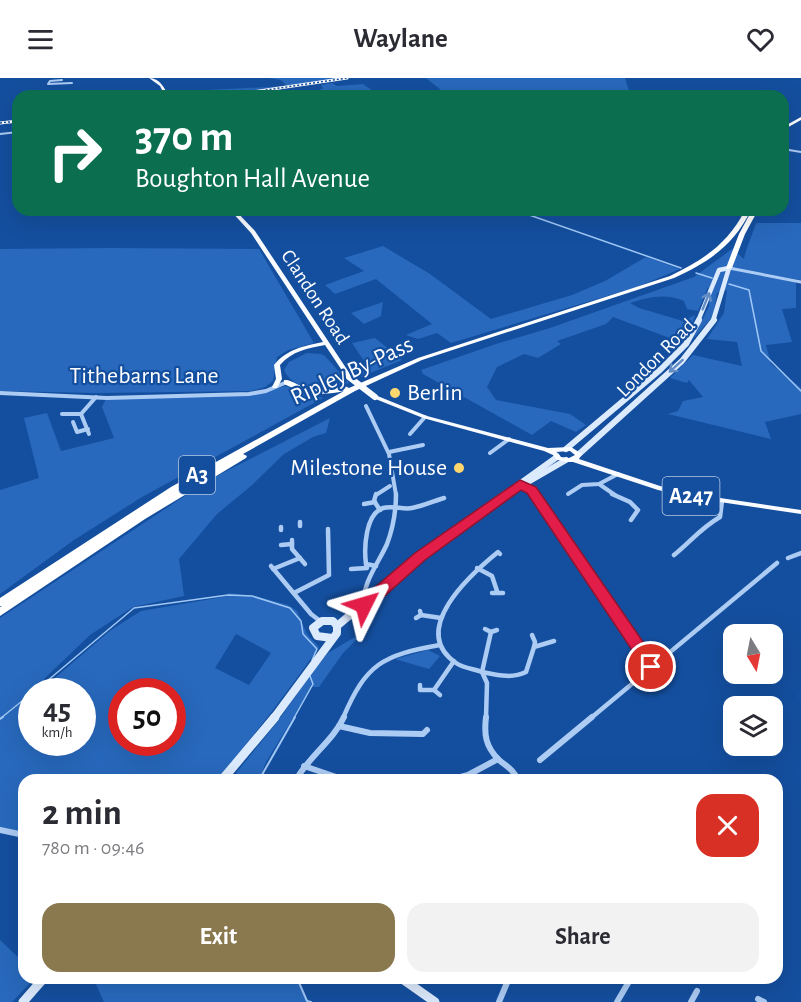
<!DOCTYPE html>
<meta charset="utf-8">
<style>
:root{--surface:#fff;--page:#f2f2f3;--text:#2b2b33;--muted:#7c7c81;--accent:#8a784e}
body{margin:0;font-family:"Alegreya Sans",sans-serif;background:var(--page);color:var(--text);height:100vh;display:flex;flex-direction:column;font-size:22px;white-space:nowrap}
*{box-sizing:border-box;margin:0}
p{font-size:20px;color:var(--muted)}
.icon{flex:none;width:33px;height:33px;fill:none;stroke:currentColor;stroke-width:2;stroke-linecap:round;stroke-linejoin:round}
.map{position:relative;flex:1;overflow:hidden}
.sheet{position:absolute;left:18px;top:696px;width:765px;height:210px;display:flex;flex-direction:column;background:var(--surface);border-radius:18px;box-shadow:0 6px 24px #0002}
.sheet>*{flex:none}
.guide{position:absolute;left:12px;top:12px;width:777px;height:126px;border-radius:18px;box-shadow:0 6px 24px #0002;background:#0b6e4f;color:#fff;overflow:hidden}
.needle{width:39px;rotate:170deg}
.buttons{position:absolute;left:723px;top:546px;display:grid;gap:12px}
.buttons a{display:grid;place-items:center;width:60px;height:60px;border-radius:12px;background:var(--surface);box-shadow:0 6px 24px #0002;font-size:30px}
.speed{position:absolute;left:18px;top:600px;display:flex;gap:12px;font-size:30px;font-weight:700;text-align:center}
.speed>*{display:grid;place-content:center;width:78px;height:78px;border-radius:50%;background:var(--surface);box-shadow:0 6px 24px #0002;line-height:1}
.speed small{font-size:15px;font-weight:400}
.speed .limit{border:9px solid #d22;background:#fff;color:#111}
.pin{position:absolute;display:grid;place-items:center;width:51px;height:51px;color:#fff;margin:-26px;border:3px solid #fff;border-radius:50%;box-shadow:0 2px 6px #0007}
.me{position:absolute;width:66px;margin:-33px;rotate:50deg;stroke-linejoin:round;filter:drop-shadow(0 0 4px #0008)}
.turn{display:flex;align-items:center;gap:21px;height:126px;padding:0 24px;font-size:27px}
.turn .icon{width:78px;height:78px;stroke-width:2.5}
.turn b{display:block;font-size:42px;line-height:51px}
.round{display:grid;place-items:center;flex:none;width:63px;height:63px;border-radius:18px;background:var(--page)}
.summary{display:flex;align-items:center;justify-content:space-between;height:102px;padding:0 24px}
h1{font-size:36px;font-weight:700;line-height:45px}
.primary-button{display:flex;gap:12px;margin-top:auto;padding:12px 24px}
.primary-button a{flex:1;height:69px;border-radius:18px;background:var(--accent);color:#fff;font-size:24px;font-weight:700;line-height:69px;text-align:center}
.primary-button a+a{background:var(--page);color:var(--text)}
header{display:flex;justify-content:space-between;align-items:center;height:78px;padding:0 24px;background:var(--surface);font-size:27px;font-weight:700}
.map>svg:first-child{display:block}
.green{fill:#2869bd;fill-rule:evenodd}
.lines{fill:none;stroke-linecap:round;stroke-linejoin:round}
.stream-far1{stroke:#9fc7f6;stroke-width:1.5}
.stream{stroke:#9fc7f6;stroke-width:2}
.street-far4{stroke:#adccf4;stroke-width:2}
.street-far3{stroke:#adccf4;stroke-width:3}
.street-far2{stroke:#adccf4;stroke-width:4}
.street-far1{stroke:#adccf4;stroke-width:4.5}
.street{stroke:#adccf4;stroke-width:6}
.secondary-far3{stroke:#dceafd;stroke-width:4.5}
.secondary-far2{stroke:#dceafd;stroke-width:6}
.secondary-far1{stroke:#dceafd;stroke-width:8}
.secondary{stroke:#dceafd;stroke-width:9}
.primary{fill:#f9fbff;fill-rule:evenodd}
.highway{fill:#fff;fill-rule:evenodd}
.rail-casing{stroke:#fff;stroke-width:3}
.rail{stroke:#144f9f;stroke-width:1.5;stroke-dasharray:2;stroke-linecap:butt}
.primary-bridge{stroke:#f9fbff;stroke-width:6}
.oneway{stroke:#648dc5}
.route{fill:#e11d48;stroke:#92132f;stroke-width:1.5}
.poi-dot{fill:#ffd76f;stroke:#144f9f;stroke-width:2}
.labels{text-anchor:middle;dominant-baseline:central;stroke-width:4.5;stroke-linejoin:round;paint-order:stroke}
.far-street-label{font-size:20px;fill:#fff;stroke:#144f9f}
.shield{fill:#144f9f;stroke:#b8cae2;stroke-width:1.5}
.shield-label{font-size:22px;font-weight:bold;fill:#fff}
.street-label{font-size:24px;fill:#fff;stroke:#144f9f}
.poi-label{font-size:24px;fill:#fff;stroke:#144f9f;text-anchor:start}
</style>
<header><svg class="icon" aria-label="menu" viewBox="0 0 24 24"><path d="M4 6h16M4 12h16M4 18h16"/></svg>Waylane<svg class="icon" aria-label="heart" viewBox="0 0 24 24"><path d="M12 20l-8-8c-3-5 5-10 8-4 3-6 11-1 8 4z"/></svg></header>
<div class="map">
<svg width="801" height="924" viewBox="0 0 801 924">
<rect width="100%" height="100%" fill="#144f9f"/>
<g class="green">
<path d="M 269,0 L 343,0 C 292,9 240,18 188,18 L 187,13 L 287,8 L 281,2 Z"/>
<path d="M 426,0 L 625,0 L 629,13 L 620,15 L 620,18 L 417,18 L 441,12 Z"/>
<path d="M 332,5 L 337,8 L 363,6 L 377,16 L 309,18 L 323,10 L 321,7 Z"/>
<path d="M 756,145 L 801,145 L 801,202 L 776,198 L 796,204 L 796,230 L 782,231 L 792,264 L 766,267 L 771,286 L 801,310 L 801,336 L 765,344 L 771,361 L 668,336 L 678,333 L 683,323 L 703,319 L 689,302 L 687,305 L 670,300 L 693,277 L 742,288 L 737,264 L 707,261 L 724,235 L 727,212 L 717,215 L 713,238 L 693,261 L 709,228 L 708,209 L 698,233 L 687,231 L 684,223 C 666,215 649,219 630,225 L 639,230 L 683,243 L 695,237 L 690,254 L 678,269 L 675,262 L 613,239 L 606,246 L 557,263 L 561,266 L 538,280 L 524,276 L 497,289 L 487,309 L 496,322 L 570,336 L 586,347 L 576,354 L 551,343 L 532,357 L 423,296 L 421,292 L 496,266 L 550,250 L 694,199 L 732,171 L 744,181 C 745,173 753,155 756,145 Z"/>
<path d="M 383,168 L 430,196 L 491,241 L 572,217 L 605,203 L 646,179 L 680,191 L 637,209 L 451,265 L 437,255 L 418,261 L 406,257 L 432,246 L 376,201 L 335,216 L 325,207 L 364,193 L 344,180 Z"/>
<path d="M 110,170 L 259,171 L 314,265 L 288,272 L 277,279 L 273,303 L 265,309 L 251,313 L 97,315 L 0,313 L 0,171 Z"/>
<path d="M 383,224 L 381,238 L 364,246 L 351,235 Z"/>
<path d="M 375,260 L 402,282 L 358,300 L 352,296 L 366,286 L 352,265 Z"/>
<path d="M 307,275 L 321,276 L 325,278 L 349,305 C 330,313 294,315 284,292 L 289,284 Z"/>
<path d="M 285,308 L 323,320 L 142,419 L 74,462 L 0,516 L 0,412 L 39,400 L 24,340 L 47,335 L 61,373 L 114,360 L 102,329 L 106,321 L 254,317 Z"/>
<path d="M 330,340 L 326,355 L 313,359 L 284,376 L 251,408 L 217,436 L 179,481 L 184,518 L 133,529 L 90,557 L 44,601 L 49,605 L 111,552 L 141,533 L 229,518 L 228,515 L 255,518 L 288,527 L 297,533 L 307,556 L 319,569 C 287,615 253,659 216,702 L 24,702 L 24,756 L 0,751 L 0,540 L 209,402 ZM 236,556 L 271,575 L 249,607 L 215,590 ZM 32,614 L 82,614 L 82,664 L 32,664 ZM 122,614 L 172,614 L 172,664 L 122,664 Z"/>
<path d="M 355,559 L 357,561 L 343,575 L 319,609 L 312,609 L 266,684 L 259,702 L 245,702 L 236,695 L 275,647 L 316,589 L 328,575 Z"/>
<path d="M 428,572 L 440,578 L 429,591 L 395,581 Z"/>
<path d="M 0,862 L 24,885 L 24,900 L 35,900 L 12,924 L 0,924 Z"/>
<path d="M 93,900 L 295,900 L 307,922 L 311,924 L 104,924 Z"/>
</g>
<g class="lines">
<g class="stream-far1">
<path d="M 515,132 L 681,190"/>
<path d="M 696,195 L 712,200"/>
<path d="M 729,206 L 749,212 L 761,273 L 801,313"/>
<path d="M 34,614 L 134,530 L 228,517 L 252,518 L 290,530 L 301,543 L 303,556 L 317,571 L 312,582"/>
<path d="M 1,640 L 32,615"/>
<path d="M 294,640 L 313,606 L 310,598"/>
</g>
<g class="stream">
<path d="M 0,641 L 3,639"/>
<path d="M 259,702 L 295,639"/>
<path d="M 297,900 L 307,923 L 311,924"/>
</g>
<g class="street-far4">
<path d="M 62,2 L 50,3 L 48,6 L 72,5"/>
<path d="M 0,56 L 18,54"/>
<path d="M 783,71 L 801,74"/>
<path d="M 14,100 L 18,100"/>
</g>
<path class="street-far3" d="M 729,190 L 801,204"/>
<g class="street-far2">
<path d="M 0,315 L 107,320 L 249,316 L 266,313 L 287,304"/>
<path d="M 366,328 L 389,376 L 396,417"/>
<path d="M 62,336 L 81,336"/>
<path d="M 73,344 L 77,354 L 88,351"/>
<path d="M 89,356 L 81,336 L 96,319"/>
<path d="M 410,356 L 425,339"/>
<path d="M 389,374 L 423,367"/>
<path d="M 490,375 L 509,361"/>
<path d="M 520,406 L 531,412 L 535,417"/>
<path d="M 599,406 L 615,417"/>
<path d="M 568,416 L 582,407 L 599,406 L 618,396"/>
<path d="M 376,417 L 390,408"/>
</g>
<g class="street-far1">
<path d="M 376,416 L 374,423 L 380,432"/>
<path d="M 534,416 L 651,589"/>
<path d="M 612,416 L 630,424 L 638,432 L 631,442"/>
<path d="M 364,426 L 375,424"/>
<path d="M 300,444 L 300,448"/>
<path d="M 281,449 L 281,452"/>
<path d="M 292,462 L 292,471 L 305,486"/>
<path d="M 281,467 L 292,466"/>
<path d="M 674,477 C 691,463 701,450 720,439 L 722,423"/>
<path d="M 788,480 L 801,475"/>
<path d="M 271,488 L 311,536 L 320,543"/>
<path d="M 376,488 L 366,486 C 364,471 365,436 383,430 C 393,427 403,432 412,430 C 423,428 434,423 444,420"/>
<path d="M 477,490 L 492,498 L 497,513"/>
<path d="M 273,491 L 300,480"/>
<path d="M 351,491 L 367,490 L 366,486"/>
<path d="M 294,515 L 329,497 L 328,451"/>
<path d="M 492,515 L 503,515"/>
<path d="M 364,527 C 362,505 378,486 387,466 C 393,450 396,433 396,416"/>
<path d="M 421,537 L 441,540"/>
<path d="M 416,540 L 421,537 L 420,533"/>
<path d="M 485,551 L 491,554 L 497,552"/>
<path d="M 491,554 L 482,594 C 497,597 512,601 526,594 L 534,569 L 554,563"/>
<path d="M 532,557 L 535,564 L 534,569"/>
<path d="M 420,607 L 420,612 L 434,612 L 440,617"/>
<path d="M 434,612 L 454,583"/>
<path d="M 343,640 C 366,586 382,577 440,567"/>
<path d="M 486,640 L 487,605 L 482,594 C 474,591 463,590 456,585 C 408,552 471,496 498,474 L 500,476"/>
<path d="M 591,640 L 777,485"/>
</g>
<g class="street">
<path d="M 486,639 C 484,656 485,668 499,682 C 507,689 513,691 518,702"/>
<path d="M 339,648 L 370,655 L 423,656 L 427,652"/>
<path d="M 540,682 L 592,639"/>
<path d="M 304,688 L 345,702"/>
<path d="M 296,702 C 309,678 333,663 344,639"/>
<path d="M 450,702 L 468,697 L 498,681"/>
<path d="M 0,752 L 24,757"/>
<path d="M 758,921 L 764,924"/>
<path d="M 499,924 L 509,900"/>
<path d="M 617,924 L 631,900"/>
<path d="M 691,924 L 697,913"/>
</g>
<g class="secondary-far3">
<path d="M 698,243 L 719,192 L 729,190"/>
<path d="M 713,243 L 729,190"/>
</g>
<g class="secondary-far2">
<path d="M 566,371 L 660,292 L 686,266 L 699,242"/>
<path d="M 579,376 L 682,283 L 714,242"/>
<path d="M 520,406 L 528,404 L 566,382"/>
<path d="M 504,417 L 557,379"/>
</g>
<g class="secondary-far1">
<path d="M 332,560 L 317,558 L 313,550 L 322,543 L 333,543 L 337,548"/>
<path d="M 274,640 L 337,555 L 337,548 L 420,478 L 506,416"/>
</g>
<g class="secondary">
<path d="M 222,702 L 275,639"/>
<path d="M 401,900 L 435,924"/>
<path d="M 23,924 L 44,900"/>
</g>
<g class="primary">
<path d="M 149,0 C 160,0 164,10 169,18 L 165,18 L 160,8 Z"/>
<path d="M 230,132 L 235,132 L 255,153 L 352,299 L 351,300 L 347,300 L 325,267 C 308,270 292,273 280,287 L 282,301 L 277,310 L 273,310 L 272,309 L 276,301 L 274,287 C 287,271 304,268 323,264 L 251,155 Z"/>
<path d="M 375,317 L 427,338 L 548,370 L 571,369 L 582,376 L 579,381 L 660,408 L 693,416 L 801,432 L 801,436 L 693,420 L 658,412 L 573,384 L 566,384 L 558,382 L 556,381 L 553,377 L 544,373 L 423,340 L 373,320 L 373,318 ZM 570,373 L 575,377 L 569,380 L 561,379 L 558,375 L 556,374 Z"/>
</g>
<g class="highway">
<path d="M 801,39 L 801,42 L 783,52 L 783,49 Z"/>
<path d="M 745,132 L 751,132 C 734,167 709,184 674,200 L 422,282 L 355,313 L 243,376 L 247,378 L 246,380 L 145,441 L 0,538 L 0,529 L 2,528 L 0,528 L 0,520 L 171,409 L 344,313 C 323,318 304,316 284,306 L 284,302 C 292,302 297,307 304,309 C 317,313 331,311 345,308 L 349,310 L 418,280 L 670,198 C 703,182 728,166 745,132 Z"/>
<path d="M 752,132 L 758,132 L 745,156 L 732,190 L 727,191 L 726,190 L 739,156 Z"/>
</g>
<defs>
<g id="rail">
<path d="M 226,18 L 347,0"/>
<path d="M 0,45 L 18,43"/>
</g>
</defs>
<use href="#rail" class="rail-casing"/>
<use href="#rail" class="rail"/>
<path class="primary-bridge" d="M 349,299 L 375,319"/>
</g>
<defs><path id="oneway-shaft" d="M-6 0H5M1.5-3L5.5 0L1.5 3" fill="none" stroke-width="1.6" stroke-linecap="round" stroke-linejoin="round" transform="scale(1.5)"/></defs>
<g class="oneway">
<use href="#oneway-shaft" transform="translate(706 223) rotate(-68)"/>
<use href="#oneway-shaft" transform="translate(676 288) rotate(138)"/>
</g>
<path class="route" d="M 520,402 L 536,409 L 657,584 L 659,589 L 657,593 L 646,593 L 527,415 L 521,412 L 425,482 L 370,531 L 359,531 L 357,527 L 359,523 L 415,475 Z"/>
<g class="poi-dot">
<circle cx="395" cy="315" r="6"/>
<circle cx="459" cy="390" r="6"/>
</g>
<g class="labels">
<g class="far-street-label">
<text transform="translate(315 219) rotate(57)">Clandon Road</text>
<text transform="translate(656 280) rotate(-45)">London Road</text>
</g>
<g class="shield">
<rect x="179" y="378" width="36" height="38" rx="4.5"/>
<rect x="662.5" y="399" width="57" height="38" rx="4.5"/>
</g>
<g class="shield-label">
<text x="197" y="397">A3</text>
<text x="691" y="418">A247</text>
</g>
<g class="street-label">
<text transform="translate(352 293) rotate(-25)">Ripley By-Pass</text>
<text x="144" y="298">Tithebarns Lane</text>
</g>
<g class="poi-label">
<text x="407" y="315">Berlin</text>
<text x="447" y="390" text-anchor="end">Milestone House</text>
</g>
</g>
</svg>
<div class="buttons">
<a><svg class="needle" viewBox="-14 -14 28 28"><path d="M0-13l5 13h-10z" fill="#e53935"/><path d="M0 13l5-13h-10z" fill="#7c7c81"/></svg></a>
<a><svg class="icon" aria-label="layers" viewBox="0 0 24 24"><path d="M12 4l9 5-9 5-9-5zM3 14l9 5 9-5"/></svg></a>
</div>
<div class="speed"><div>45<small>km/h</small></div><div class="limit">50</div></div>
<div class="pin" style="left:651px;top:589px;background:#d93025"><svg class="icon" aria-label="arrive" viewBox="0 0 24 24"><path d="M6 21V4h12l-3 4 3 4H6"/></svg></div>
<svg class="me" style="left:364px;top:527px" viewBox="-20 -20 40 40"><path d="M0-17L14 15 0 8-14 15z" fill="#e11d48" stroke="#fff" stroke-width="4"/></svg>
<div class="guide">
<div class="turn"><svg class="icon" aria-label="right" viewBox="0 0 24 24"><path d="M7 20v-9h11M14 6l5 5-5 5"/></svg><div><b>370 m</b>Boughton Hall Avenue</div></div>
</div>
<section class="sheet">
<div class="summary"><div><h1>2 min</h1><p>780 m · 09:46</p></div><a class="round" style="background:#d93025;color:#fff"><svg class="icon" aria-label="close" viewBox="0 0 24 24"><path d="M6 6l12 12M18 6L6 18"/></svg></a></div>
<div class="primary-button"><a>Exit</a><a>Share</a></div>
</section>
</div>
